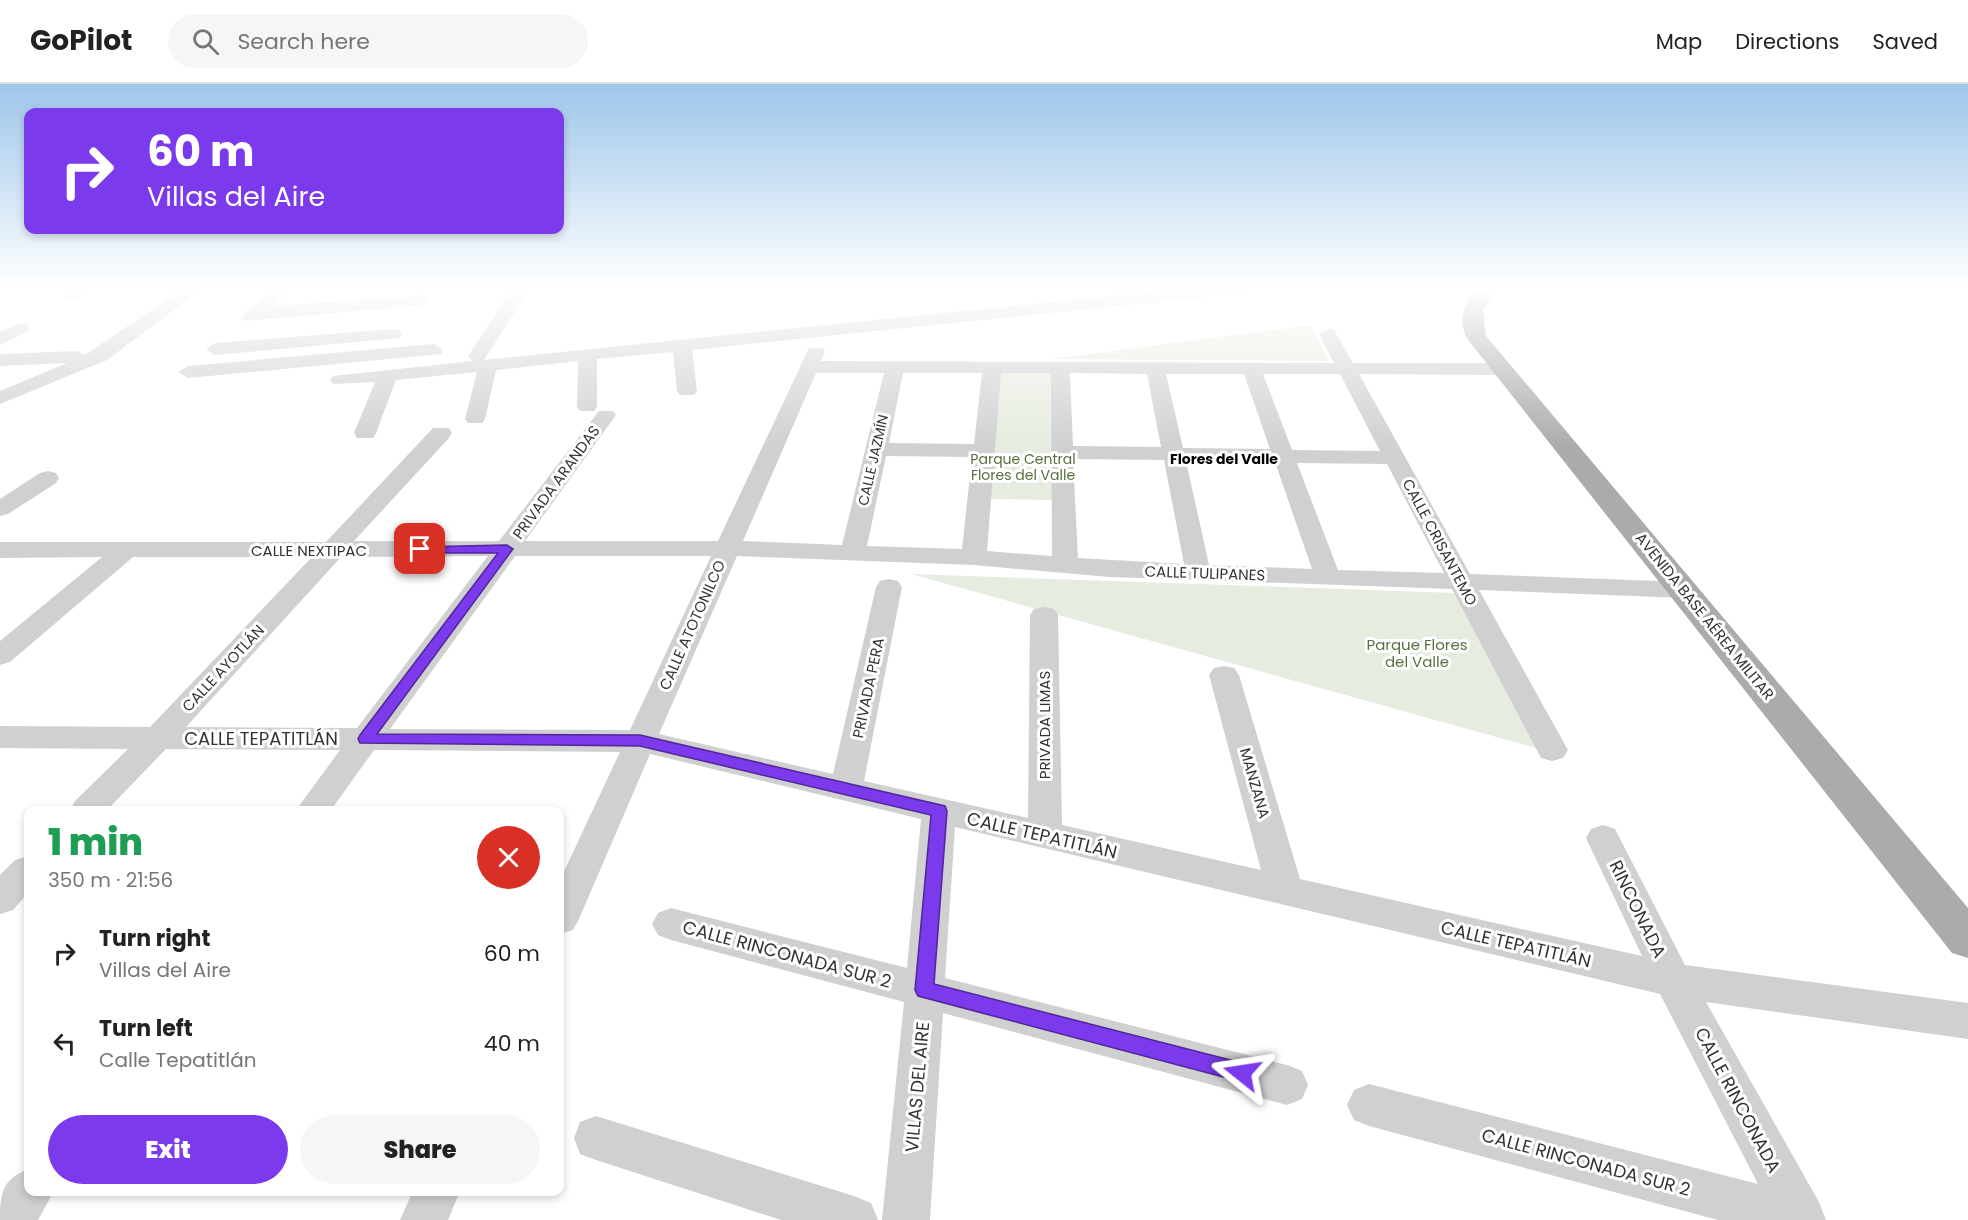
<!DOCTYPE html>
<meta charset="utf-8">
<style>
:root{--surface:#fff;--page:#f6f6f6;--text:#222;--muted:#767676;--line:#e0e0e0;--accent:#7c3aed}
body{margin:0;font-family:Poppins,sans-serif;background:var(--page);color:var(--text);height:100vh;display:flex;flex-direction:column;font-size:22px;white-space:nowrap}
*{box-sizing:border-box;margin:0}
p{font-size:20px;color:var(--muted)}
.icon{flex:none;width:33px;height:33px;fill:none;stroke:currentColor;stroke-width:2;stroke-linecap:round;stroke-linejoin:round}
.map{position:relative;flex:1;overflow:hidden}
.panel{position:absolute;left:24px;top:722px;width:540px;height:390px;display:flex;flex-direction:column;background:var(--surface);border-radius:12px;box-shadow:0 3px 9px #0003}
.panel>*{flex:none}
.banner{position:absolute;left:24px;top:24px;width:540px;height:126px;border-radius:12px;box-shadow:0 3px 9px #0003;background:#7c3aed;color:#fff;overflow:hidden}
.pin{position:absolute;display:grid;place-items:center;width:51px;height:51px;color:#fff;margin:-26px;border-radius:12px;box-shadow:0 3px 9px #0006}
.me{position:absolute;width:66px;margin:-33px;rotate:285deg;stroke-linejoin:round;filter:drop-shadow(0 0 4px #0008)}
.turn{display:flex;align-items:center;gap:21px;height:126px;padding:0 24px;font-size:27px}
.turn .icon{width:78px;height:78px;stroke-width:2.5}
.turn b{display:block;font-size:42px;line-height:51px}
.round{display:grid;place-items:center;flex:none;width:63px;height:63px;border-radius:32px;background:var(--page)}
.headline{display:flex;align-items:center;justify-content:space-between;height:102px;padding:0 24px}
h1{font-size:36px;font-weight:800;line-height:45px;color:#1e9e55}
.button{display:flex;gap:12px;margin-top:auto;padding:12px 24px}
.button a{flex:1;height:69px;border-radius:36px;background:var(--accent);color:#fff;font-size:24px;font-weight:800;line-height:69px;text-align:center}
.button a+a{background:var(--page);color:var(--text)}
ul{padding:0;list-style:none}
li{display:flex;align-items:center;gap:18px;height:90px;padding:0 24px}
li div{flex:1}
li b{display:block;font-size:22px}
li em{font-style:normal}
header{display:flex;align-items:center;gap:36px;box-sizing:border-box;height:84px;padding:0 30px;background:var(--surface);border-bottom:2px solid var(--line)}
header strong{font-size:28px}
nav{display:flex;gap:33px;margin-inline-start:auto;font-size:21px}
.search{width:420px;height:54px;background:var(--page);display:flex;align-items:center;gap:15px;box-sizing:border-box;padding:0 21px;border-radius:33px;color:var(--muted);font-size:22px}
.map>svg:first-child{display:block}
.green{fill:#e6ecdf}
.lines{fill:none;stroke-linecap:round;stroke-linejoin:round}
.minor{fill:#d0d0d0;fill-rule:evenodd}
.major{fill:#ababab;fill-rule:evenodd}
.route{fill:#7c3aed;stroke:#51269a;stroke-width:1.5}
.labels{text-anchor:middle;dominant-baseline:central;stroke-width:6;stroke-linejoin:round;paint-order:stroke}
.far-park-label{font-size:14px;fill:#56703f;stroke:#fff}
.far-neighbourhood-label{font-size:14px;font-weight:bold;fill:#000;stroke:#fff}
.far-street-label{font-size:14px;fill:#333;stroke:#fff}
.street-label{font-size:15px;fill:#333;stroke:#fff}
.park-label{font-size:15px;fill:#56703f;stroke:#fff}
.near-street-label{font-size:18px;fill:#333;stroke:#fff}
</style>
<header>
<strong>GoPilot</strong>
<div class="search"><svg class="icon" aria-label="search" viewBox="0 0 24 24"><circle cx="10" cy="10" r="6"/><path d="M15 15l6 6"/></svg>Search here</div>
<nav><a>Map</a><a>Directions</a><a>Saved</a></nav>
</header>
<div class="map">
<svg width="1968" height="1136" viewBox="0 0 1968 1136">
<rect width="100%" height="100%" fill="#fff"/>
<g class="green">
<path d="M 1311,241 L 1328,277 L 1052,275 Z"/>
<path d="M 998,287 L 1051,287 L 1055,416 L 989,415 Z"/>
<path d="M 911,490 L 1456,509 L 1536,664 Z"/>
</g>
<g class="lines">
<g class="minor">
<path d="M 69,204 L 86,204 L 77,216 L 71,217 L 63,212 Z"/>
<path d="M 184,204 L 203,204 L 107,276 L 0,320 L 0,307 L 67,279 L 0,282 L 0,270 L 77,267 L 85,271 Z"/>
<path d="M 274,204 L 292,204 L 273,222 L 423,211 L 431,216 L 423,221 L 245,237 L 242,233 L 245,229 Z"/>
<path d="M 513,204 L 530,204 L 484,276 L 1188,204 L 1250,204 L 1242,209 L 692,266 L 697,307 L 694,311 L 680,311 L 677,307 L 673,268 L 597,275 L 597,323 L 594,327 L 580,327 L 577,323 L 578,277 L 496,286 L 485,335 L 482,339 L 468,339 L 465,335 L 477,288 L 396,296 L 376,349 L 373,354 L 357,354 L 354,349 L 375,298 L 333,300 L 330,296 L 333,292 L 473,277 L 468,272 Z"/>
<path d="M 20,239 L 26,240 L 29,244 L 26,248 L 0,261 L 0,248 Z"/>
<path d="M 393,245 L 399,246 L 402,250 L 399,254 L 215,271 L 206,265 L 215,259 Z"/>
<path d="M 1328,245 L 1334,246 L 1353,279 L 1501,279 L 1511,285 L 1501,291 L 1359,290 L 1470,490 L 1685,498 L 1694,500 L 1698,506 L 1694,512 L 1685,514 L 1479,506 L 1568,666 L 1563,674 L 1552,677 L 1541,674 L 1452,505 L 1110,493 L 974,481 L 737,472 L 659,650 L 833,690 L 876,503 L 880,497 L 889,495 L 898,497 L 902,503 L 864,697 L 1028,734 L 1030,531 L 1034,525 L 1044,523 L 1054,525 L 1058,531 L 1062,741 L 1261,786 L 1209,591 L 1214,584 L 1224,582 L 1234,584 L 1239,591 L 1300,795 L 1642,872 L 1586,754 L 1591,745 L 1603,741 L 1615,745 L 1685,881 L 1968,919 L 1968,955 L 1706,918 L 1819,1118 L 1826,1136 L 1718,1136 L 1369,1042 L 1354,1036 L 1347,1021 L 1354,1006 L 1369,1000 L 1758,1100 L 1660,910 L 955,743 L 945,894 L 1287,981 L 1302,987 L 1308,1001 L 1302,1015 L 1287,1021 L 943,929 L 930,1136 L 882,1136 L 904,918 L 671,856 L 658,851 L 652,840 L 658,829 L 671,824 L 907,884 L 921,735 L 650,670 L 579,835 L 573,846 L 560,850 L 560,796 L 620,668 L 374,666 L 331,726 L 296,726 L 340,666 L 166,665 L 107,726 L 70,726 L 75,717 L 128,665 L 0,664 L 0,642 L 150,643 L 312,473 L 133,473 L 10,578 L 0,581 L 0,557 L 102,473 L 0,474 L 0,458 L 326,458 L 433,344 L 449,344 L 452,349 L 449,354 L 354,457 L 499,457 L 599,327 L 613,327 L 616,331 L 525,457 L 718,457 L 809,264 L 823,264 L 825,268 L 821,277 L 1334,279 L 1319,250 ZM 816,289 L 884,289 L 842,461 L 743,457 ZM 903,289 L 982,289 L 974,360 L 889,359 ZM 1001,289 L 1051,289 L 1052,472 L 987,467 ZM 1070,289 L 1147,290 L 1161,363 L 1073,362 ZM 1166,290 L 1244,290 L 1270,365 L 1183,364 ZM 1263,290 L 1340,290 L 1380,367 L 1292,366 ZM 886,372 L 972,373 L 962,465 L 867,462 ZM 1073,375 L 1164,376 L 1184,480 L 1078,474 ZM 1186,377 L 1275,378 L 1312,485 L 1209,481 ZM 1297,379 L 1387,380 L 1444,489 L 1338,486 ZM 488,472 L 357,644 L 186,643 L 341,473 ZM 515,472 L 711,472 L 630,646 L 390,645 Z"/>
<path d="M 434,260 L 443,266 L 441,270 L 188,294 L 178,288 L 188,282 Z"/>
<path d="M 48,387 L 56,389 L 59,394 L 56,399 L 8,430 L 0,432 L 0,415 L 40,389 Z"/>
<path d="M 28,772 L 28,809 L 13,826 L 0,830 L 0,791 L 15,776 Z"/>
<path d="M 596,1032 L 854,1112 L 871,1119 L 878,1136 L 781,1136 L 596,1076 L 580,1070 L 574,1054 L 580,1038 Z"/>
<path d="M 28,1085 L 28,1107 L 54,1107 L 38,1136 L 0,1136 C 0,1109 2,1096 28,1085 Z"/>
<path d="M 413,1107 L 460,1107 L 448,1136 L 400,1136 Z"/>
</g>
<path class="major" d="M 1477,204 L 1497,204 L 1483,226 L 1486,252 L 1968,824 L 1968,874 L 1952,869 L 1469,257 C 1456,239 1464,220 1477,204 Z"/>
</g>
<linearGradient id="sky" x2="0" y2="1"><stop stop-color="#9ec6ea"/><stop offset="0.56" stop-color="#fff"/><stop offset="1" stop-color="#fff" stop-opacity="0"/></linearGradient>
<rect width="1968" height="364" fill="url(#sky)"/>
<path class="route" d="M 507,461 L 513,465 L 377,650 L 640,651 L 945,722 L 947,727 L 934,900 L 1242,979 L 1249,982 L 1252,989 L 1249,996 L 1242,998 L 918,912 L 915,906 L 931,731 L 640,662 L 360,659 L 358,655 L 360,651 L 498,469 L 420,469 L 414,465 L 416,463 Z"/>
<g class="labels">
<g class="far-park-label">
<text x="1023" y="375">Parque Central<tspan x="1023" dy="16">Flores del Valle</tspan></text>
</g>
<g class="far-neighbourhood-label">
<text x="1224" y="375">Flores del Valle</text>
</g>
<g class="far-street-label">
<text transform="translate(873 376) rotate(-77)">CALLE JAZMÍN</text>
</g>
<g class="street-label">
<text transform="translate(556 398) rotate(-54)">PRIVADA ARANDAS</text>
<text transform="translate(1440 458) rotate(62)">CALLE CRISANTEMO</text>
<text x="309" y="466">CALLE NEXTIPAC</text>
<text transform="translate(1205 489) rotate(2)">CALLE TULIPANES</text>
<text transform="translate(1705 532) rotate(51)">AVENIDA BASE AÉREA MILITAR</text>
<text transform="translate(692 541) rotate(-66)">CALLE ATOTONILCO</text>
<text transform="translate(223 584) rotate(-47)">CALLE AYOTLÁN</text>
<text transform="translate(868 604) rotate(-78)">PRIVADA PERA</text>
<text transform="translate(1044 641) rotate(-90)">PRIVADA LIMAS</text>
<text transform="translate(1255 699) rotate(74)">MANZANA</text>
</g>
<g class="park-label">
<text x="1417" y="560">Parque Flores<tspan x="1417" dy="17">del Valle</tspan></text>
</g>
<g class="near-street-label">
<text x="261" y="654">CALLE TEPATITLÁN</text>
<text transform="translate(1042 751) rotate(13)">CALLE TEPATITLÁN</text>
<text transform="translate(1638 825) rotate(64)">RINCONADA</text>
<text transform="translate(1516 860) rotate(13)">CALLE TEPATITLÁN</text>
<text transform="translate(787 870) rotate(15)">CALLE RINCONADA SUR 2</text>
<text transform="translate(917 1003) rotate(-85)">VILLAS DEL AIRE</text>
<text transform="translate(1738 1016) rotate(62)">CALLE RINCONADA</text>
<text transform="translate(1586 1078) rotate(15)">CALLE RINCONADA SUR 2</text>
</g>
</g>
</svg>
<div class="pin" style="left:420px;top:465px;background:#d93025"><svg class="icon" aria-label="arrive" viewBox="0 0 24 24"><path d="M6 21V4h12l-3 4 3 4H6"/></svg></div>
<svg class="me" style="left:1242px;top:989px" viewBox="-20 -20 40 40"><path d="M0-17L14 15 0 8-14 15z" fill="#7c3aed" stroke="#fff" stroke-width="4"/></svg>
<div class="banner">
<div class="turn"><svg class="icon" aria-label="right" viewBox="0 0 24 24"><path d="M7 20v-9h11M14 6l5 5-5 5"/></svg><div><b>60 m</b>Villas del Aire</div></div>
</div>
<section class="panel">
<div class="headline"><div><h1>1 min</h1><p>350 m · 21:56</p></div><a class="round" style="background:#d93025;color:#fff"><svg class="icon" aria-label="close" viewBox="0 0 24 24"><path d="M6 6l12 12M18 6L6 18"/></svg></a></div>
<ul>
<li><svg class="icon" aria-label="right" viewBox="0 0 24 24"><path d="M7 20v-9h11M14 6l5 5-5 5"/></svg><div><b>Turn right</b><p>Villas del Aire</p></div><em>60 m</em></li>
<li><svg class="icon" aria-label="left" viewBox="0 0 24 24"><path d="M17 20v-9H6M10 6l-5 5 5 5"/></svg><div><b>Turn left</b><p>Calle Tepatitlán</p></div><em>40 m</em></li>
</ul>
<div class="button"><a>Exit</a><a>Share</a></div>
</section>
</div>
